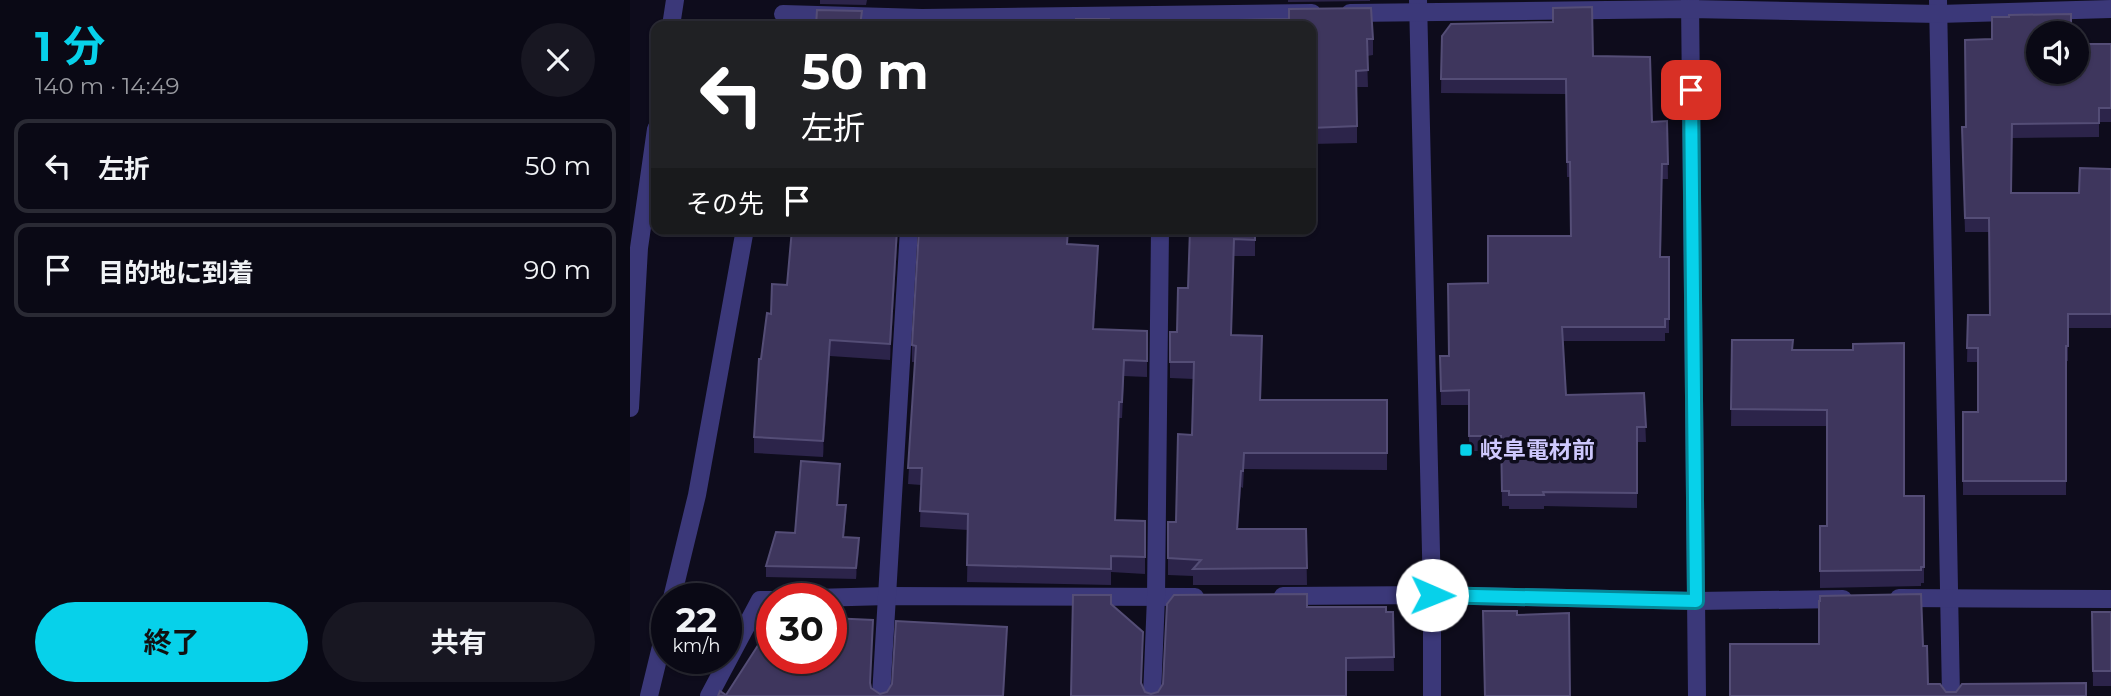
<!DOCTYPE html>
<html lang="ja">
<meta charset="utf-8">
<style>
:root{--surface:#0a0915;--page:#181722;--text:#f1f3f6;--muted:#999aa0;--line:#2a2a34;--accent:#07d1ea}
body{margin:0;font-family:Montserrat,"Noto Sans JP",sans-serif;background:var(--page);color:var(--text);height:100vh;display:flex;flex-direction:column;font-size:26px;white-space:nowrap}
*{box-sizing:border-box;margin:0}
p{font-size:23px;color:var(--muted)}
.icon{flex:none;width:38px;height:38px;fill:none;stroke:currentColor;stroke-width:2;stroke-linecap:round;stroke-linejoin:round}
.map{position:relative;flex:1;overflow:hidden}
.details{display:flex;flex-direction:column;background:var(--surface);width:630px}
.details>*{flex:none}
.banner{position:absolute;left:21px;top:21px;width:665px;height:214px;border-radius:14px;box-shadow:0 2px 5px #0004,0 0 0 2px var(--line);background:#202124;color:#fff;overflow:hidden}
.tools{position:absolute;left:1396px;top:21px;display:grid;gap:14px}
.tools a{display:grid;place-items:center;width:63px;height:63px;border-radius:50%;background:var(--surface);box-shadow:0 2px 5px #0004,0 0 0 2px var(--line);font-size:35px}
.speed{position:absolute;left:21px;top:583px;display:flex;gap:14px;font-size:35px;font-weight:700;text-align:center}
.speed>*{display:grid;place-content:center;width:91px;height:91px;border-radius:50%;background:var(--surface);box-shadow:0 2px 5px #0004,0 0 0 2px var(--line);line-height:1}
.speed small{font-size:18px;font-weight:400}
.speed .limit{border:10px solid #d22;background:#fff;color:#111}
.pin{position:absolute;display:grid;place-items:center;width:60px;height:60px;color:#fff;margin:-30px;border-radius:14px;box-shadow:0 4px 10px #0006}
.me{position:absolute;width:77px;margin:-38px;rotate:91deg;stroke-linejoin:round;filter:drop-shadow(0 0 5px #0008)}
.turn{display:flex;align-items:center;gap:24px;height:147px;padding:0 35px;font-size:32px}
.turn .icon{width:91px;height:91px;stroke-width:2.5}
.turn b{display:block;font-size:49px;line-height:60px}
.then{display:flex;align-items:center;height:66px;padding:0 35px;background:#0003;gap:14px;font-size:26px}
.round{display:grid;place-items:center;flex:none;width:74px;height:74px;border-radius:37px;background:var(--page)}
.head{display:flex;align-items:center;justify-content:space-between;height:119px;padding:0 35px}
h1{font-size:42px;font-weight:700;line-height:52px;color:var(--accent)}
.action{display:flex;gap:14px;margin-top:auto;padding:14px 35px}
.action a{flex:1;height:80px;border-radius:42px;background:var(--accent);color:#111;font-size:28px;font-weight:700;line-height:80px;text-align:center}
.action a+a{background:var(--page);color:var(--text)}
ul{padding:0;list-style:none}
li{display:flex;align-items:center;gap:21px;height:94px;margin:0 14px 10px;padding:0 21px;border:4px solid var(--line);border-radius:14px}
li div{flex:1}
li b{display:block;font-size:26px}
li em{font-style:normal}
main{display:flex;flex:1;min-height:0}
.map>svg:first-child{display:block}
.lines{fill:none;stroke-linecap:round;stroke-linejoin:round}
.minor{stroke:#3b3879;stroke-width:18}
.wall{fill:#2c244a}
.shaded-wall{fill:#19132f}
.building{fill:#3e365d;stroke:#544d76;stroke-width:2}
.route-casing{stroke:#058898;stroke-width:18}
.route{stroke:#07d1ea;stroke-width:12}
.poi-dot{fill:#07d1ea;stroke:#0e0c1c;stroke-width:2.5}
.labels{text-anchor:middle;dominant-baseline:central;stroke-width:7;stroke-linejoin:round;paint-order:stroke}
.poi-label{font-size:23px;font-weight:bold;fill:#cec8fd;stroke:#0e0c1c;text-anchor:start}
</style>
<main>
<section class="details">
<div class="head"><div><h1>1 分</h1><p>140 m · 14:49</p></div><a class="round"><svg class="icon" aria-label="close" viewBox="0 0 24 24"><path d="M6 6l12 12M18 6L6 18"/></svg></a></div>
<ul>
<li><svg class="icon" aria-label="left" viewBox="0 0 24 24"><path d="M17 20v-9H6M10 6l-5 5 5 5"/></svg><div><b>左折</b></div><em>50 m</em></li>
<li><svg class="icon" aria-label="arrive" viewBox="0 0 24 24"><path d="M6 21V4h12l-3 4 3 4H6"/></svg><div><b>目的地に到着</b></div><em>90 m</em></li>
</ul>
<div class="action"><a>終了</a><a>共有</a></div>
</section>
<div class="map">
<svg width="1481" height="696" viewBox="0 0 1481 696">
<rect width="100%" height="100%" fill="#0e0c1c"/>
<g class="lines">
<g class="minor">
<path d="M 788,0 L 802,595 L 802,696"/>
<path d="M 1060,0 L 1067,696"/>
<path d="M 1308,0 L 1321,696"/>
<path d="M 720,13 L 1060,9 L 1308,14 L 1481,9"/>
<path d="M 153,14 L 292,18 L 682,13"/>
<path d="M 41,26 L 45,0"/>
<path d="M 0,408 L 9,248 L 26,129"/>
<path d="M 653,596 L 802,595 L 1066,601 L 1213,599"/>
<path d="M 42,598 L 67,495 L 115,229"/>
<path d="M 184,598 L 258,596 L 565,597"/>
<path d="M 1269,598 L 1481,599"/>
<path d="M 19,696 L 37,622"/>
<path d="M 79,696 L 130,600 L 142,600"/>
<path d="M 251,696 L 279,229"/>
<path d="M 522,696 L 526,597 L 530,229"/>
</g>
</g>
<g class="wall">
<path d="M 190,0 L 237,0 L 236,5 L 190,4 Z"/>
<path d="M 658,0 L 740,0 L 740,1 L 658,2 Z"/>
<path d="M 923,8 L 963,56 L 1022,122 L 1037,121 L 1038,179 L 1032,179 L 1031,257 L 1039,257 L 1039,333 L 1035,333 L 1035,341 L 933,341 L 936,395 L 1014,393 L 1016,442 L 1007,442 L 1007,508 L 914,506 L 914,509 L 879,509 L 879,506 L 872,506 L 871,451 L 839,451 L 839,405 L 811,405 L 810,356 L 819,356 L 858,283 L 941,236 L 940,177 L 937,177 L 936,94 L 811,93 L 812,36 L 923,22 Z"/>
<path d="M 681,26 L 743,39 L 743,55 L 737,56 L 738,87 L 727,87 L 727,143 L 681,144 Z"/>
<path d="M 1481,44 L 1481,122 L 1469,122 L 1469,137 L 1382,138 L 1382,193 L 1449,193 L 1481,169 L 1481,328 L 1438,328 L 1438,361 L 1436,361 L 1436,495 L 1333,495 L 1333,412 L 1348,412 L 1348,362 L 1337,362 L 1338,315 L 1360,315 L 1359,232 L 1335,232 L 1332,142 L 1336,127 L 1409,72 Z"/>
<path d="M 162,229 L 268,229 L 260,360 L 200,356 L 193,457 L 124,453 L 124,437 L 131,359 L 141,314 L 157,285 Z"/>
<path d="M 560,229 L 625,229 L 625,256 L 604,256 L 601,335 L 632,353 L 631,400 L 757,400 L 757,470 L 614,469 L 613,488 L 611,487 L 608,529 L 676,529 L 677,585 L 563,585 L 563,576 L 538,575 L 538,522 L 546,522 L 562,435 L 564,379 L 540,378 L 540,332 L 547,332 L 558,288 Z"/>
<path d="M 438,245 L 468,263 L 464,329 L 517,331 L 517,377 L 494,376 L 492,418 L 489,418 L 486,520 L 515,521 L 515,574 L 481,572 L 481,585 L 337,582 L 338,530 L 290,527 L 291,485 L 278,484 L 285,362 L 282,362 L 282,345 Z"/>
<path d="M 1102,340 L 1162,350 L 1274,496 L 1294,496 L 1294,583 L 1291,583 L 1291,586 L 1190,588 L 1190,526 L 1197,526 L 1197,426 L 1101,426 Z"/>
<path d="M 210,475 L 208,505 L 216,516 L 214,537 L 229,549 L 226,579 L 136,577 L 136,566 L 165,533 Z"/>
<path d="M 481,604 L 511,684 L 515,692 L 521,694 L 528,692 L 677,607 L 763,612 L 764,671 L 716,671 L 716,696 L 441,696 Z"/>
<path d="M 1462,612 L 1481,612 L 1481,686 L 1463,686 Z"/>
</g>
<g class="shaded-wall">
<path d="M 267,229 L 268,229 L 260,360 L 260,344 Z"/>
<path d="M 468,246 L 468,263 L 463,345 L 463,329 Z"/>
<path d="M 200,340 L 200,356 L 193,457 L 193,441 Z"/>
<path d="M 611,471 L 611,487 L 607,546 L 607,529 Z"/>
<path d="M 229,538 L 229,549 L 226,579 L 226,568 Z"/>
<path d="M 377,627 L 374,696 L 373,696 Z"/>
</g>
<g class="building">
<path d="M 962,7 L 963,56 L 1020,57 L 1022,122 L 1037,121 L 1038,164 L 1032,164 L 1030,257 L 1039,257 L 1039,319 L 1035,319 L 1035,327 L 932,327 L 936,395 L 1014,393 L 1016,427 L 1007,427 L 1007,493 L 913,492 L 914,495 L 879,495 L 879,491 L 872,491 L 871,436 L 839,436 L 839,390 L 811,391 L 810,356 L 819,356 L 818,284 L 858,283 L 858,236 L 941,236 L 940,162 L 937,162 L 936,79 L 811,79 L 812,36 L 821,24 L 923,22 L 923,8 Z"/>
<path d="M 741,8 L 743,39 L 737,39 L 738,70 L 726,71 L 727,126 L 681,128 L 681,26 L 607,26 L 607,20 L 659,19 L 659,9 Z"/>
<path d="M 187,10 L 232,11 L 230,26 L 186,26 Z"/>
<path d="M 1441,14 L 1441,33 L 1409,33 L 1409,72 L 1447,72 L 1447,44 L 1481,44 L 1481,108 L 1469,108 L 1469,123 L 1382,124 L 1381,193 L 1449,193 L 1450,168 L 1481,169 L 1481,314 L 1438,314 L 1438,346 L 1436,346 L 1436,481 L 1333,481 L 1333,412 L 1348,412 L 1348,348 L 1337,348 L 1338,315 L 1360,315 L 1359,218 L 1335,218 L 1332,127 L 1336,127 L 1335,40 L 1362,39 L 1362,17 L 1379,17 L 1379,15 Z"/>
<path d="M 446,19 L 479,19 L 480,26 L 446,26 Z"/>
<path d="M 326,22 L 431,26 L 325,26 Z"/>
<path d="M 162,229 L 267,229 L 260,344 L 200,340 L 193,441 L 124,437 L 129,359 L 131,359 L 137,313 L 141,314 L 142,284 L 157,285 Z"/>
<path d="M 289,229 L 438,229 L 437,244 L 468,246 L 463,329 L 517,331 L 517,361 L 494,360 L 492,402 L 489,402 L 485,520 L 515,521 L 515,557 L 481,556 L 481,569 L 337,565 L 338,514 L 290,511 L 292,468 L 278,468 L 286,346 L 282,345 Z"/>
<path d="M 560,229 L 625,229 L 625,240 L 604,239 L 601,335 L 632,336 L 630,400 L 757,400 L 757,453 L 614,453 L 613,471 L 611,471 L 607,529 L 676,529 L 677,568 L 563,569 L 571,560 L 538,558 L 538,522 L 546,522 L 548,434 L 562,435 L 564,362 L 540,362 L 540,332 L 547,332 L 548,288 L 558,288 Z"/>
<path d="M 1102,340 L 1163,340 L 1162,350 L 1223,350 L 1223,344 L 1274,343 L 1274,496 L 1294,496 L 1294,567 L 1291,567 L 1291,570 L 1190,571 L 1190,526 L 1197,526 L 1197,410 L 1101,409 Z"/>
<path d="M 171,461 L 210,464 L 207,505 L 216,505 L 213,537 L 229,538 L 226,568 L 136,566 L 146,532 L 165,533 Z"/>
<path d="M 677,594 L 677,607 L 756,607 L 756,612 L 763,612 L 764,657 L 716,658 L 716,696 L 441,696 L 443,595 L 481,595 L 481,604 L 513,632 L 511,683 L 515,692 L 521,694 L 528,692 L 533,684 L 537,604 L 544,595 Z"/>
<path d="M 1291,594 L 1293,646 L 1297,646 L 1298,684 L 1310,684 L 1316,692 L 1326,692 L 1332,684 L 1456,683 L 1456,696 L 1100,696 L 1100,644 L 1189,644 L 1189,601 L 1190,601 L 1190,596 Z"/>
<path d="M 853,611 L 887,611 L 887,615 L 939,613 L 940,696 L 855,696 Z"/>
<path d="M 1462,612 L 1481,612 L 1481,671 L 1463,671 Z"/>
<path d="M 135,614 L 142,614 L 142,658 L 201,658 L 201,618 L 243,620 L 240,683 L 241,688 L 250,694 L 257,692 L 262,684 L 266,621 L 377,627 L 373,696 L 88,696 L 90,691 L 96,695 L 134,636 Z"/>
</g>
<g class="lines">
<defs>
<path id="route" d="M 802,595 L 1066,601 L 1061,90"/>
</defs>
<use href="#route" class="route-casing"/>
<use href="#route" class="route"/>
</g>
<rect class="poi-dot" x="829" y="443" width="14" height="14" rx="3.5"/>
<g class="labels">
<g class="poi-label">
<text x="850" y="450">岐阜電材前</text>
</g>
</g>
</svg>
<div class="tools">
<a><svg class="icon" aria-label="sound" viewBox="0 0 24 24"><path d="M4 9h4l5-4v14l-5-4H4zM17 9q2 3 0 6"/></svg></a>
</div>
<div class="speed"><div>22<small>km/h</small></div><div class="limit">30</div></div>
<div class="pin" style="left:1061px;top:90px;background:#d93025"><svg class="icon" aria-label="arrive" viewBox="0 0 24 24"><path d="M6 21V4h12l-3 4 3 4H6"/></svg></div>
<svg class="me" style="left:802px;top:595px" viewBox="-20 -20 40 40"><circle r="19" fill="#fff"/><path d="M0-13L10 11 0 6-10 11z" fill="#07d1ea"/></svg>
<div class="banner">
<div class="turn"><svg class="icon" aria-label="left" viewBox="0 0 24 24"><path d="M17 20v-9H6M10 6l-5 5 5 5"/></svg><div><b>50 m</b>左折</div></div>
<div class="then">その先<svg class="icon" aria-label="arrive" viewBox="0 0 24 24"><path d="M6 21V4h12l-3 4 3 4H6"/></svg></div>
</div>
</div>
</main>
